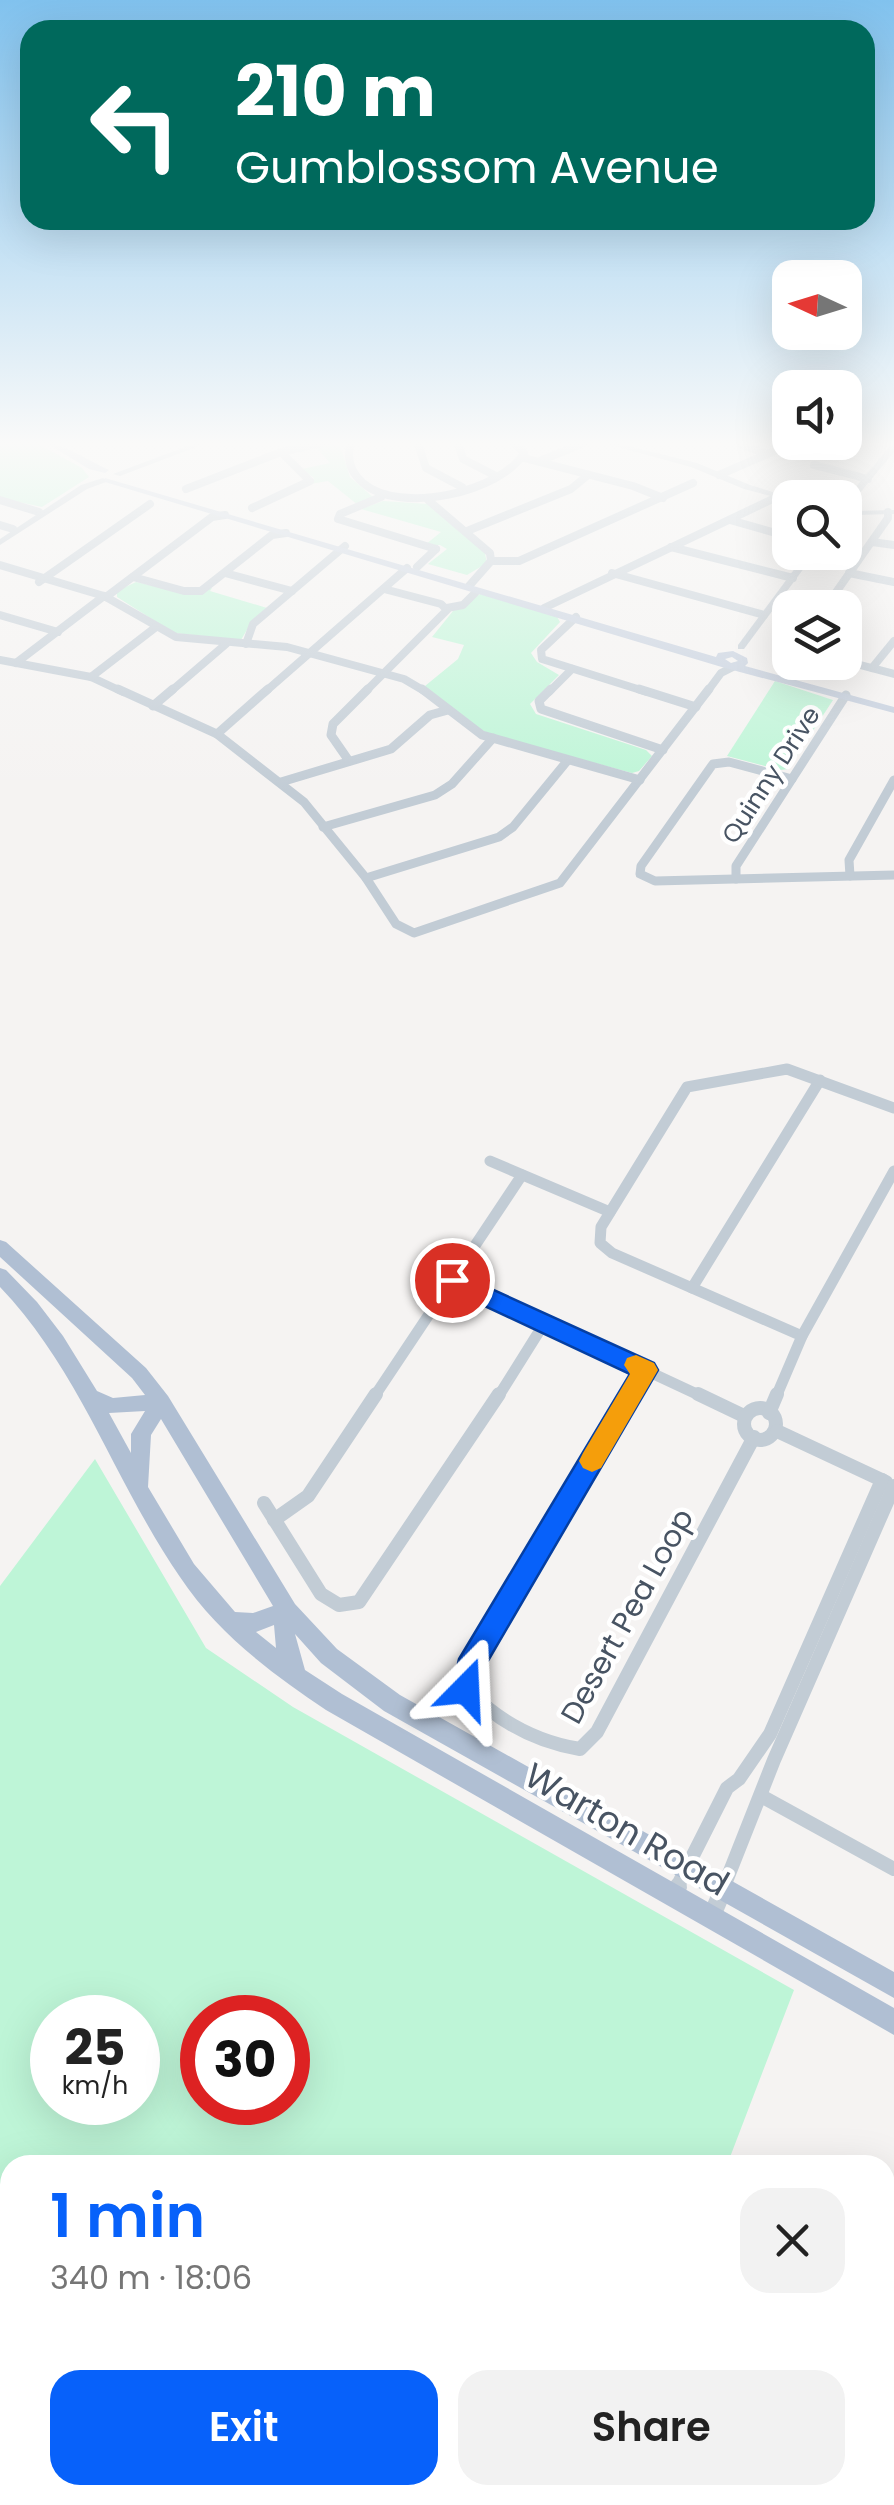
<!DOCTYPE html>
<meta charset="utf-8">
<style>
:root{--surface:#fff;--page:#f2f2f2;--text:#222;--muted:#767676;--accent:#0761fa}
body{margin:0;font-family:Poppins,sans-serif;background:var(--page);color:var(--text);height:100vh;display:flex;flex-direction:column;font-size:38px;white-space:nowrap}
*{box-sizing:border-box;margin:0}
p{font-size:32px;color:var(--muted)}
.icon{flex:none;width:55px;height:55px;fill:none;stroke:currentColor;stroke-width:2;stroke-linecap:round;stroke-linejoin:round}
.map{position:relative;flex:1;overflow:hidden}
.sheet{position:absolute;left:0px;top:2155px;width:895px;height:350px;display:flex;flex-direction:column;background:var(--surface);border-radius:30px 30px 0 0;box-shadow:0 10px 40px #0002}
.sheet>*{flex:none}
.banner{position:absolute;left:20px;top:20px;width:855px;height:210px;border-radius:30px;box-shadow:0 10px 40px #0002;background:#00695c;color:#fff;overflow:hidden}
.needle{width:65px;rotate:274deg}
.controls{position:absolute;left:772px;top:260px;display:grid;gap:20px}
.controls a{display:grid;place-items:center;width:90px;height:90px;border-radius:20px;background:var(--surface);box-shadow:0 10px 40px #0002;font-size:50px}
.speed{position:absolute;left:30px;top:1995px;display:flex;gap:20px;font-size:50px;font-weight:700;text-align:center}
.speed>*{display:grid;place-content:center;width:130px;height:130px;border-radius:50%;background:var(--surface);box-shadow:0 10px 40px #0002;line-height:1}
.speed small{font-size:25px;font-weight:400}
.speed .limit{border:15px solid #d22;background:#fff;color:#111}
.pin{position:absolute;display:grid;place-items:center;width:85px;height:85px;color:#fff;margin:-42px;border:5px solid #fff;border-radius:50%;box-shadow:0 2px 10px #0007}
.me{position:absolute;width:110px;margin:-55px;rotate:21deg;stroke-linejoin:round;filter:drop-shadow(0 0 8px #0008)}
.turn{display:flex;align-items:center;gap:35px;height:210px;padding:0 50px;font-size:45px}
.turn .icon{width:130px;height:130px;stroke-width:2.5}
.turn b{display:block;font-size:70px;line-height:85px}
.round{display:grid;place-items:center;flex:none;width:105px;height:105px;border-radius:30px;background:var(--page)}
.head{display:flex;align-items:center;justify-content:space-between;height:170px;padding:0 50px}
h1{font-size:60px;font-weight:600;line-height:75px;color:var(--accent)}
.action{display:flex;gap:20px;margin-top:auto;padding:20px 50px}
.action a{flex:1;height:115px;border-radius:30px;background:var(--accent);color:#fff;font-size:40px;font-weight:600;line-height:115px;text-align:center}
.action a+a{background:var(--page);color:var(--text)}
.map>svg:first-child{display:block}
.green{fill:#bef5d7;fill-rule:evenodd}
.lines{fill:none;stroke-linecap:round;stroke-linejoin:round}
.minor-far4{stroke:#c2ccd5;stroke-width:8}
.minor-far3{stroke:#c2ccd5;stroke-width:9}
.minor-far2{stroke:#c2ccd5;stroke-width:11}
.minor-far1{stroke:#c2ccd5;stroke-width:14}
.minor{stroke:#c2ccd5;stroke-width:18}
.tertiary{fill:#c2ccd5;fill-rule:evenodd}
.secondary{fill:#c4cedd;fill-rule:evenodd}
.primary{fill:#b0bfd3;fill-rule:evenodd}
.route{fill:#0761fa;stroke:#053fa2;stroke-width:2.5}
.slow{fill:#f59e0b}
.labels{text-anchor:middle;dominant-baseline:central;stroke-width:9;stroke-linejoin:round;paint-order:stroke}
.far-street-label{font-size:25px;fill:#485463;stroke:#fff}
.street-label{font-size:30px;fill:#485463;stroke:#fff}
.near-street-label{font-size:35px;fill:#485463;stroke:#fff}
</style>
<div class="map">
<svg width="894" height="2505" viewBox="0 0 894 2505">
<rect width="100%" height="100%" fill="#f5f3f2"/>
<g class="green">
<path d="M 0,441 L 33,441 L 82,468 L 89,477 L 42,507 L 0,498 Z"/>
<path d="M 329,444 L 340,446 L 350,477 L 374,498 L 358,505 L 328,481 L 310,484 L 314,478 L 302,469 L 330,463 L 317,448 Z"/>
<path d="M 383,501 L 428,504 L 484,549 L 487,563 L 467,575 L 428,564 L 447,549 L 440,545 L 425,545 L 441,532 L 361,509 Z"/>
<path d="M 136,582 L 189,594 L 212,588 L 210,591 L 267,608 L 252,621 L 241,640 L 174,633 L 117,597 L 117,591 Z"/>
<path d="M 480,594 L 556,615 L 560,622 L 531,653 L 537,662 L 559,675 L 530,704 L 536,714 L 646,750 L 652,756 L 639,771 L 632,773 L 494,736 L 469,724 L 425,686 L 458,659 L 464,645 L 432,637 L 453,611 Z"/>
<path d="M 775,681 L 833,700 L 788,769 L 780,770 L 727,756 Z"/>
<path d="M 95,1459 L 206,1648 L 293,1707 L 794,1990 L 727,2165 L 10,2165 L 10,2495 L 601,2495 L 597,2505 L 0,2505 L 0,1586 ZM 52,2018 L 138,2018 L 138,2102 L 52,2102 ZM 202,2018 L 288,2018 L 288,2102 L 202,2102 Z"/>
</g>
<g class="lines">
<g class="minor-far4">
<path d="M 417,441 L 426,468 L 462,487"/>
<path d="M 457,441 L 463,459 L 494,475"/>
<path d="M 733,441 L 767,454"/>
<path d="M 351,442 C 346,459 350,472 363,483 C 400,515 501,492 524,453 L 512,441"/>
<path d="M 524,458 L 633,486 L 663,498"/>
<path d="M 542,460 L 589,441"/>
<path d="M 814,465 L 868,479"/>
<path d="M 719,475 L 795,442"/>
<path d="M 186,489 L 281,452 L 330,441"/>
<path d="M 381,497 L 340,514 L 338,519 L 436,549"/>
<path d="M 0,500 L 39,512"/>
<path d="M 428,500 L 490,553 L 491,561 L 469,586"/>
<path d="M 252,508 L 310,481 L 281,452"/>
<path d="M 730,520 L 790,537"/>
<path d="M 0,525 L 13,529"/>
<path d="M 467,531 L 571,489 L 588,475"/>
<path d="M 872,542 L 894,545"/>
<path d="M 671,547 L 793,578"/>
<path d="M 491,561 L 519,561 L 693,483"/>
<path d="M 0,565 L 104,596"/>
<path d="M 417,567 L 436,549"/>
<path d="M 225,573 L 292,591"/>
<path d="M 612,573 L 764,615"/>
<path d="M 849,573 L 894,582"/>
<path d="M 133,577 L 184,591 L 201,591 L 272,535 L 286,533"/>
<path d="M 39,582 L 150,504"/>
<path d="M 106,597 L 176,637 L 287,647 L 404,679 L 426,692"/>
<path d="M 106,597 L 212,517 L 225,515"/>
<path d="M 447,608 L 463,605 L 475,593"/>
<path d="M 544,608 L 779,496"/>
<path d="M 825,608 L 888,518 L 888,512"/>
<path d="M 0,615 L 58,632"/>
<path d="M 576,617 L 541,650 L 542,659 L 647,692"/>
<path d="M 246,644 L 253,624 L 345,546"/>
<path d="M 0,660 L 91,677 L 123,692"/>
<path d="M 845,661 L 894,674"/>
<path d="M 16,663 L 104,596"/>
<path d="M 872,668 L 894,641"/>
<path d="M 91,677 L 156,627"/>
<path d="M 170,692 L 226,644"/>
<path d="M 265,692 L 407,568"/>
<path d="M 365,692 L 447,610 L 441,604 L 384,589"/>
<path d="M 549,692 L 572,669"/>
<path d="M 707,692 L 721,673 L 733,667"/>
</g>
<g class="minor-far3">
<path d="M 118,689 L 217,734 L 304,802 L 366,878 L 396,924 L 414,933 L 560,883 L 709,689"/>
<path d="M 422,689 L 482,735 L 640,780"/>
<path d="M 551,689 L 539,701 L 541,709 L 663,750"/>
<path d="M 639,689 L 696,707"/>
<path d="M 153,706 L 173,689"/>
<path d="M 217,734 L 268,689"/>
<path d="M 349,761 L 331,735 L 333,724 L 368,689"/>
<path d="M 792,779 L 729,762 L 713,764 L 641,866 L 640,874 L 655,881 L 894,875"/>
<path d="M 281,782 L 391,749 L 430,715 L 448,710"/>
<path d="M 323,827 L 435,795 L 452,784 L 493,738"/>
<path d="M 850,876 L 849,860 L 894,780"/>
<path d="M 366,878 L 499,837 L 513,827 L 568,760"/>
<path d="M 736,879 L 736,866 L 846,695"/>
</g>
<g class="minor-far2">
<path d="M 490,1161 L 610,1212"/>
<path d="M 433,1271 L 703,1397"/>
<path d="M 692,1288 L 820,1080"/>
<path d="M 802,1336 L 612,1253 L 600,1243 L 601,1227 L 687,1087 L 787,1069 L 894,1108"/>
<path d="M 374,1397 L 522,1175"/>
<path d="M 498,1397 L 545,1322"/>
<path d="M 630,1397 L 646,1370"/>
<path d="M 776,1397 L 802,1336 L 894,1171"/>
</g>
<g class="minor-far1">
<path d="M 631,1394 L 469,1668 L 466,1689 C 497,1720 536,1742 580,1749 L 597,1732 L 754,1437"/>
<path d="M 698,1394 L 744,1416"/>
<circle cx="760" cy="1424" r="16"/>
<path d="M 769,1413 L 777,1394"/>
<path d="M 777,1431 L 886,1482"/>
<path d="M 264,1503 L 321,1594 L 339,1605 L 359,1602 L 499,1394"/>
<path d="M 274,1520 L 308,1496 L 376,1394"/>
<path d="M 761,1796 L 894,1869"/>
<path d="M 676,1889 L 727,1788 L 739,1779 L 770,1734 L 882,1480"/>
<path d="M 723,1889 L 774,1760 L 894,1486"/>
</g>
<g class="minor">
<path d="M 673,1896 L 678,1887"/>
<path d="M 711,1918 L 724,1887"/>
</g>
<g class="tertiary">
<path d="M 201,441 L 212,441 L 120,476 L 113,474 Z"/>
<path d="M 596,441 L 608,441 L 697,463 L 750,485 L 793,498 L 790,498 L 790,501 L 744,489 L 691,467 Z"/>
<path d="M 891,445 L 894,445 L 894,452 L 849,506 L 845,506 L 845,500 Z"/>
<path d="M 103,478 L 107,480 L 106,482 L 87,489 L 0,545 L 0,539 L 81,485 Z"/>
<path d="M 894,510 L 894,514 L 854,515 L 850,513 L 854,511 Z"/>
<path d="M 807,552 L 816,552 L 744,649 L 738,649 L 738,645 Z"/>
</g>
<g class="secondary">
<path d="M 43,441 C 58,441 93,463 109,470 L 105,473 L 89,469 Z"/>
<path d="M 105,478 L 716,657 L 718,653 L 733,651 L 747,658 L 748,663 L 745,666 L 894,707 L 894,713 L 725,668 L 105,482 ZM 732,657 L 738,661 L 731,663 L 725,659 Z"/>
</g>
<path class="primary" d="M 0,1240 L 6,1242 L 146,1368 L 168,1396 L 295,1604 L 337,1649 L 400,1695 L 894,1972 L 894,1998 L 384,1711 L 321,1663 L 295,1634 L 305,1670 L 342,1694 L 894,2008 L 894,2035 L 326,1710 C 271,1673 217,1633 180,1577 C 114,1481 81,1372 0,1287 L 0,1268 L 6,1270 L 37,1302 L 63,1336 L 97,1391 L 113,1398 L 145,1395 L 132,1378 L 0,1257 ZM 145,1411 L 131,1434 L 131,1453 L 109,1413 ZM 161,1419 L 273,1606 L 253,1613 L 235,1612 L 194,1564 L 148,1487 L 151,1435 ZM 274,1625 L 276,1648 L 256,1632 Z"/>
</g>
<linearGradient id="sky" x2="0" y2="1"><stop stop-color="#81c2ee"/><stop offset="0.56" stop-color="#fafaf9"/><stop offset="1" stop-color="#fafaf9" stop-opacity="0"/></linearGradient>
<rect width="894" height="792" fill="url(#sky)"/>
<path class="route" d="M 452,1271 L 654,1363 L 658,1370 L 482,1671 L 476,1698 L 466,1702 L 456,1698 L 452,1689 L 459,1659 L 630,1374 L 444,1287 L 441,1280 L 444,1274 Z"/>
<path class="slow" d="M 636,1355 L 654,1363 L 658,1370 L 601,1468 L 592,1472 L 583,1468 L 579,1461 L 583,1453 L 630,1374 L 624,1365 L 627,1358 Z"/>
<g class="labels">
<g class="far-street-label">
<text transform="translate(771 775) rotate(-57)">Quinny Drive</text>
</g>
<g class="street-label">
<text transform="translate(627 1616) rotate(-61)">Desert Pea Loop</text>
</g>
<g class="near-street-label">
<text transform="translate(627 1829) rotate(30)">Warton Road</text>
</g>
</g>
</svg>
<div class="controls">
<a><svg class="needle" viewBox="-14 -14 28 28"><path d="M0-13l5 13h-10z" fill="#e53935"/><path d="M0 13l5-13h-10z" fill="#767676"/></svg></a>
<a><svg class="icon" aria-label="sound" viewBox="0 0 24 24"><path d="M4 9h4l5-4v14l-5-4H4zM17 9q2 3 0 6"/></svg></a>
<a><svg class="icon" aria-label="search" viewBox="0 0 24 24"><circle cx="10" cy="10" r="6"/><path d="M15 15l6 6"/></svg></a>
<a><svg class="icon" aria-label="layers" viewBox="0 0 24 24"><path d="M12 4l9 5-9 5-9-5zM3 14l9 5 9-5"/></svg></a>
</div>
<div class="speed"><div>25<small>km/h</small></div><div class="limit">30</div></div>
<div class="pin" style="left:452px;top:1280px;background:#d93025"><svg class="icon" aria-label="arrive" viewBox="0 0 24 24"><path d="M6 21V4h12l-3 4 3 4H6"/></svg></div>
<svg class="me" style="left:466px;top:1689px" viewBox="-20 -20 40 40"><path d="M0-17L14 15 0 8-14 15z" fill="#0761fa" stroke="#fff" stroke-width="4"/></svg>
<div class="banner">
<div class="turn"><svg class="icon" aria-label="left" viewBox="0 0 24 24"><path d="M17 20v-9H6M10 6l-5 5 5 5"/></svg><div><b>210 m</b>Gumblossom Avenue</div></div>
</div>
<section class="sheet">
<div class="head"><div><h1>1 min</h1><p>340 m · 18:06</p></div><a class="round"><svg class="icon" aria-label="close" viewBox="0 0 24 24"><path d="M6 6l12 12M18 6L6 18"/></svg></a></div>
<div class="action"><a>Exit</a><a>Share</a></div>
</section>
</div>
